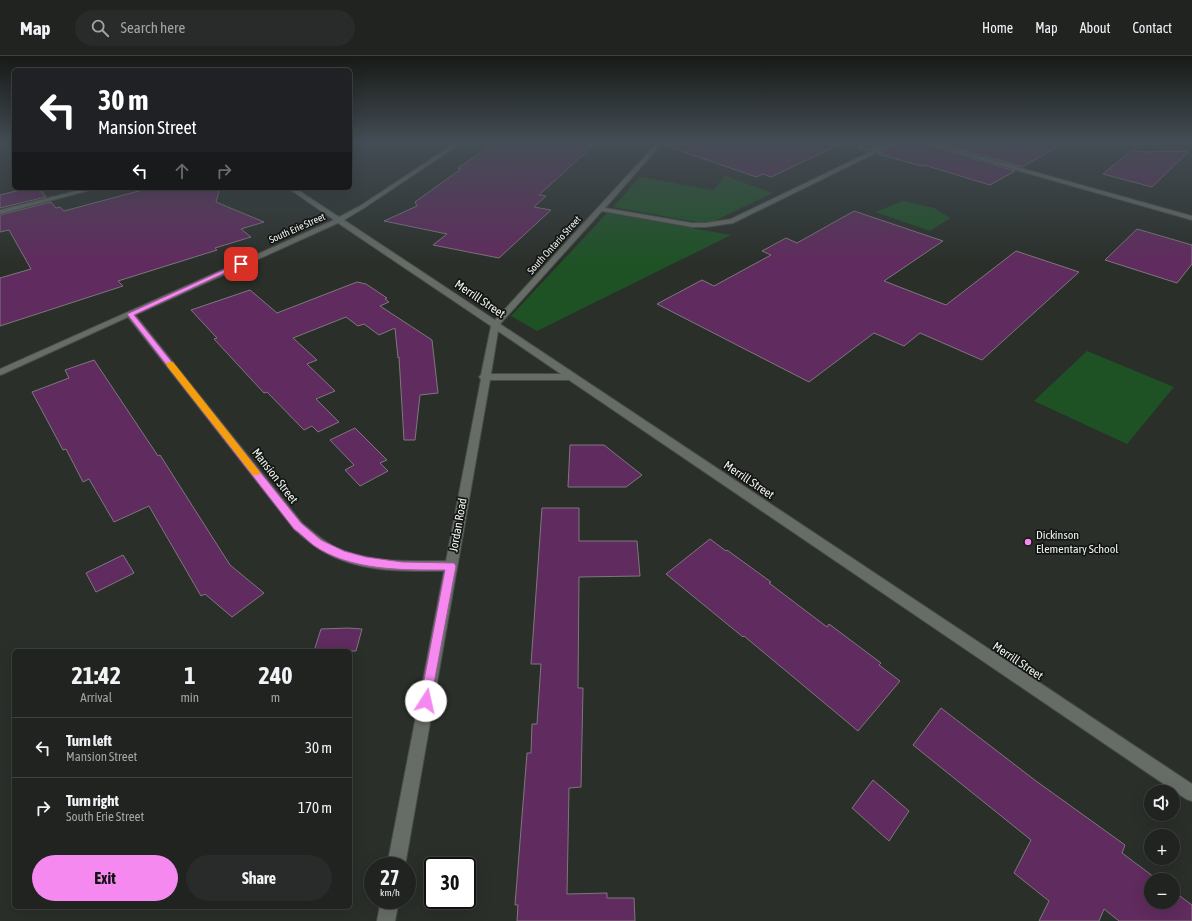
<!DOCTYPE html>
<meta charset="utf-8">
<style>
:root{--surface:#202320;--page:#282b29;--text:#f1f3f6;--muted:#a2a4a5;--line:#3d403e;--accent:#f589ef}
body{margin:0;font-family:"Asap Condensed",sans-serif;background:var(--page);color:var(--text);height:100vh;display:flex;flex-direction:column;font-size:15px;white-space:nowrap}
*{box-sizing:border-box;margin:0}
p{font-size:13px;color:var(--muted)}
.icon{flex:none;width:22px;height:22px;fill:none;stroke:currentColor;stroke-width:2;stroke-linecap:round;stroke-linejoin:round}
.map{position:relative;flex:1;overflow:hidden}
.details{position:absolute;left:12px;top:593px;width:340px;height:260px;display:flex;flex-direction:column;background:var(--surface);border-radius:6px;box-shadow:0 4px 16px #0002,0 0 0 1px var(--line)}
.details>*{flex:none}
.banner{position:absolute;left:12px;top:12px;width:340px;height:122px;border-radius:6px;box-shadow:0 4px 16px #0002,0 0 0 1px var(--line);background:#202124;color:#fff;overflow:hidden}
.fabs{position:absolute;left:1144px;top:729px;display:grid;gap:8px}
.fabs a{display:grid;place-items:center;width:36px;height:36px;border-radius:50%;background:var(--surface);box-shadow:0 4px 16px #0002,0 0 0 1px var(--line);font-size:20px}
.speed{position:absolute;left:364px;top:801px;display:flex;gap:8px;font-size:20px;font-weight:700;text-align:center}
.speed>*{display:grid;place-content:center;width:52px;height:52px;border-radius:50%;background:var(--surface);box-shadow:0 4px 16px #0002,0 0 0 1px var(--line);line-height:1}
.speed small{font-size:10px;font-weight:400}
.speed .limit{border:2px solid #111;border-radius:6px;background:#fff;color:#111}
.pin{position:absolute;display:grid;place-items:center;width:34px;height:34px;color:#fff;margin:-17px;border-radius:8px;box-shadow:0 2px 6px #0006}
.me{position:absolute;width:44px;margin:-22px;rotate:10deg;stroke-linejoin:round;filter:drop-shadow(0 0 3px #0008)}
.turn{display:flex;align-items:center;gap:14px;height:84px;padding:0 20px;font-size:18px}
.turn .icon{width:52px;height:52px;stroke-width:2.5}
.turn b{display:block;font-size:28px;line-height:34px}
.lanes{display:flex;align-items:center;height:38px;padding:0 20px;background:#0003;justify-content:center;gap:20px;direction:ltr}
.lanes .off{opacity:.35}
.eta{display:flex;justify-content:space-evenly;align-items:center;height:68px;text-align:center}
.eta b{font-size:24px;font-weight:700;line-height:28px}
.action{display:flex;gap:8px;margin-top:auto;padding:8px 20px}
.action a{flex:1;height:46px;border-radius:24px;background:var(--accent);color:#111;font-size:16px;font-weight:700;line-height:46px;text-align:center}
.action a+a{background:var(--page);color:var(--text)}
ul{padding:0;list-style:none}
li{display:flex;align-items:center;gap:12px;height:60px;padding:0 20px;border-top:1px solid var(--line)}
li div{flex:1}
li b{display:block;font-size:15px}
li em{font-style:normal}
header{display:flex;align-items:center;gap:24px;box-sizing:border-box;height:56px;padding:0 20px;background:var(--surface);border-bottom:1px solid var(--line)}
header strong{font-size:19px}
nav{display:flex;gap:22px;margin-inline-start:auto;font-size:14px}
.search{width:280px;height:36px;background:var(--page);display:flex;align-items:center;gap:10px;box-sizing:border-box;padding:0 14px;border-radius:22px;color:var(--muted);font-size:15px}
.map>svg:first-child{display:block}
.green{fill:#1e5225}
.building{fill:#602b5e;stroke:#7e777d}
.lines{fill:none;stroke-linecap:round;stroke-linejoin:round}
.minor-casing{stroke:#474c47;stroke-width:2}
.minor{fill:#666c66;fill-rule:evenodd}
.route{fill:#f589ef;stroke:#9f599b}
.slow{fill:#f59e0b}
.poi-dot{fill:#f589ef;stroke:#141614;stroke-width:1.5}
.labels{text-anchor:middle;dominant-baseline:central;stroke-width:3.5;stroke-linejoin:round;paint-order:stroke}
.far-street-label{font-size:10px;fill:#eff3f0;stroke:#141614}
.street-label{font-size:12px;fill:#eff3f0;stroke:#141614}
.poi-label{font-size:12px;fill:#eff3f0;stroke:#141614;text-anchor:start}
</style>
<header>
<strong>Map</strong>
<div class="search"><svg class="icon" aria-label="search" viewBox="0 0 24 24"><circle cx="10" cy="10" r="6"/><path d="M15 15l6 6"/></svg>Search here</div>
<nav><a>Home</a><a>Map</a><a>About</a><a>Contact</a></nav>
</header>
<div class="map">
<svg width="1192" height="865" viewBox="0 0 1192 865">
<rect width="100%" height="100%" fill="#2a2f2a"/>
<g class="green">
<path d="M 725,120 L 773,137 L 708,168 L 613,151 L 640,121 L 713,134 Z"/>
<path d="M 903,145 L 934,152 L 950,162 L 930,175 L 875,156 Z"/>
<path d="M 607,157 L 731,179 L 537,275 L 511,260 Z"/>
<path d="M 1087,295 L 1174,331 L 1127,388 L 1034,345 Z"/>
</g>
<g class="building">
<path d="M 497,86 L 597,86 L 539,139 L 546,140 L 534,151 L 551,154 L 499,202 L 433,189 L 447,178 L 384,165 L 417,150 L 415,146 L 461,113 L 458,112 Z"/>
<path d="M 667,86 L 845,86 L 771,121 L 763,118 L 756,121 L 667,90 Z"/>
<path d="M 860,86 L 886,86 L 869,95 L 859,92 Z"/>
<path d="M 899,86 L 917,86 L 1015,115 L 990,129 L 924,109 L 921,110 L 878,98 Z"/>
<path d="M 935,86 L 1066,86 L 1022,111 Z"/>
<path d="M 1132,94 L 1142,96 L 1189,95 L 1152,131 L 1103,118 Z"/>
<path d="M 28,132 L 39,132 L 46,141 L 0,152 L 0,139 Z"/>
<path d="M 150,132 L 220,132 L 216,146 L 264,166 L 241,173 L 251,181 L 215,192 L 217,194 L 118,225 L 123,230 L 0,270 L 0,222 L 31,213 L 9,174 L 0,176 L 0,159 L 51,146 L 56,152 L 60,151 L 64,155 Z"/>
<path d="M 854,155 L 943,185 L 884,225 L 946,249 L 1016,195 L 1079,216 L 982,304 L 920,277 L 904,290 L 874,277 L 809,326 L 657,248 L 702,224 L 714,230 L 771,199 L 762,195 L 786,182 L 797,187 Z"/>
<path d="M 1137,173 L 1192,189 L 1192,208 L 1177,227 L 1105,204 Z"/>
<path d="M 357,226 L 366,228 L 387,242 L 385,243 L 389,246 L 380,250 L 432,284 L 438,337 L 420,339 L 415,384 L 404,384 L 399,301 L 398,302 L 395,272 L 379,279 L 364,268 L 358,270 L 346,261 L 293,282 L 317,304 L 307,308 L 335,335 L 316,343 L 339,366 L 318,376 L 312,370 L 304,374 L 267,336 L 264,337 L 214,283 L 217,282 L 191,254 L 250,234 L 277,257 Z"/>
<path d="M 94,304 L 158,400 L 160,399 L 230,509 L 264,537 L 232,561 L 205,538 L 201,540 L 149,450 L 114,466 L 89,423 L 83,426 L 66,393 L 63,394 L 32,336 L 69,322 L 65,314 Z"/>
<path d="M 355,372 L 387,404 L 380,407 L 388,415 L 360,430 L 345,414 L 354,409 L 330,384 Z"/>
<path d="M 570,389 L 604,389 L 642,419 L 626,431 L 568,431 Z"/>
<path d="M 542,452 L 579,452 L 579,485 L 637,485 L 640,520 L 579,521 L 578,632 L 583,632 L 581,731 L 569,732 L 567,838 L 607,837 L 607,842 L 634,842 L 635,865 L 517,865 L 518,849 L 515,849 L 527,697 L 531,697 L 532,668 L 537,668 L 541,608 L 531,608 Z"/>
<path d="M 710,483 L 726,495 L 727,494 L 771,526 L 769,527 L 827,571 L 829,568 L 881,607 L 879,609 L 900,625 L 858,675 L 744,580 L 743,581 L 666,518 Z"/>
<path d="M 123,499 L 134,517 L 96,536 L 86,517 Z"/>
<path d="M 348,572 L 362,573 L 356,595 L 314,595 L 321,573 Z"/>
<path d="M 941,652 L 1036,725 L 1125,789 L 1122,797 L 1158,824 L 1151,824 L 1151,846 L 1173,846 L 1173,835 L 1192,849 L 1192,865 L 1119,865 L 1104,853 L 1099,865 L 1039,865 L 1049,845 L 1014,817 L 1031,784 L 913,689 Z"/>
<path d="M 873,724 L 909,755 L 889,785 L 852,752 Z"/>
</g>
<g class="lines">
<defs>
<g id="minor">
<path d="M 457,86 L 463,86 L 364,152 L 344,164 L 495,264 L 658,86 L 663,86 L 605,152 L 692,167 L 706,167 L 731,163 L 891,86 L 898,86 L 733,167 L 706,171 L 692,171 L 602,155 L 500,268 L 1192,728 L 1192,745 L 1186,743 L 569,324 L 490,324 L 405,810 L 387,810 L 444,515 C 405,515 361,517 326,497 C 314,491 304,482 294,473 L 128,261 L 3,318 L 0,319 L 0,313 L 334,164 L 288,132 L 295,132 L 339,161 L 360,150 ZM 338,167 L 491,270 L 481,319 L 479,321 L 481,323 L 446,505 C 410,505 370,507 337,492 C 324,486 313,476 302,467 L 135,259 ZM 498,275 L 561,318 L 491,318 Z"/>
<path d="M 918,86 L 928,86 L 1192,160 L 1192,164 Z"/>
<path d="M 88,132 L 98,132 L 0,158 L 0,154 Z"/>
<path d="M 381,844 L 399,844 L 395,865 L 377,865 Z"/>
</g>
</defs>
<use href="#minor" class="minor-casing"/>
<use href="#minor" class="minor"/>
</g>
<linearGradient id="sky" x2="0" y2="1"><stop stop-color="#171a17"/><stop offset="0.41" stop-color="#444d55"/><stop offset="1" stop-color="#444d55" stop-opacity="0"/></linearGradient>
<rect width="1192" height="208" fill="url(#sky)"/>
<path class="route" d="M 239,207 L 244,208 L 134,259 L 301,467 L 321,484 L 344,495 L 366,501 L 402,506 L 454,507 L 456,510 L 430,649 L 426,651 L 422,649 L 420,645 L 445,514 C 402,514 350,515 313,489 C 307,484 301,478 294,473 L 127,258 Z"/>
<path class="slow" d="M 167,306 L 173,306 L 259,415 L 260,417 L 259,419 L 253,419 L 167,310 Z"/>
<circle class="poi-dot" cx="1028" cy="486" r="4"/>
<g class="labels">
<g class="far-street-label">
<text transform="translate(297 172) rotate(-24)">South Erie Street</text>
<text transform="translate(554 189) rotate(-48)">South Ontario Street</text>
</g>
<g class="street-label">
<text transform="translate(480 243) rotate(34)">Merrill Street</text>
<text transform="translate(275 420) rotate(52)">Mansion Street</text>
<text transform="translate(749 424) rotate(34)">Merrill Street</text>
<text transform="translate(458 469) rotate(-80)">Jordan Road</text>
<text transform="translate(1018 605) rotate(34)">Merrill Street</text>
</g>
<g class="poi-label">
<text x="1036" y="479">Dickinson<tspan x="1036" dy="14">Elementary School</tspan></text>
</g>
</g>
</svg>
<div class="fabs">
<a><svg class="icon" aria-label="sound" viewBox="0 0 24 24"><path d="M4 9h4l5-4v14l-5-4H4zM17 9q2 3 0 6"/></svg></a>
<a>+</a>
<a>−</a>
</div>
<div class="speed"><div>27<small>km/h</small></div><div class="limit">30</div></div>
<div class="pin" style="left:241px;top:208px;background:#d93025"><svg class="icon" aria-label="arrive" viewBox="0 0 24 24"><path d="M6 21V4h12l-3 4 3 4H6"/></svg></div>
<svg class="me" style="left:426px;top:645px" viewBox="-20 -20 40 40"><circle r="19" fill="#fff"/><path d="M0-13L10 11 0 6-10 11z" fill="#f589ef"/></svg>
<div class="banner">
<div class="turn"><svg class="icon" aria-label="left" viewBox="0 0 24 24"><path d="M17 20v-9H6M10 6l-5 5 5 5"/></svg><div><b>30 m</b>Mansion Street</div></div>
<div class="lanes"><svg class="icon" aria-label="left" viewBox="0 0 24 24"><path d="M17 20v-9H6M10 6l-5 5 5 5"/></svg><svg class="icon off" aria-label="ahead" viewBox="0 0 24 24"><path d="M12 20V5M6 11l6-6 6 6"/></svg><svg class="icon off" aria-label="right" viewBox="0 0 24 24"><path d="M7 20v-9h11M14 6l5 5-5 5"/></svg></div>
</div>
<section class="details">
<div class="eta">
<div><b>21:42</b><p>Arrival</p></div>
<div><b>1</b><p>min</p></div>
<div><b>240</b><p>m</p></div>
</div>
<ul>
<li><svg class="icon" aria-label="left" viewBox="0 0 24 24"><path d="M17 20v-9H6M10 6l-5 5 5 5"/></svg><div><b>Turn left</b><p>Mansion Street</p></div><em>30 m</em></li>
<li><svg class="icon" aria-label="right" viewBox="0 0 24 24"><path d="M7 20v-9h11M14 6l5 5-5 5"/></svg><div><b>Turn right</b><p>South Erie Street</p></div><em>170 m</em></li>
</ul>
<div class="action"><a>Exit</a><a>Share</a></div>
</section>
</div>
